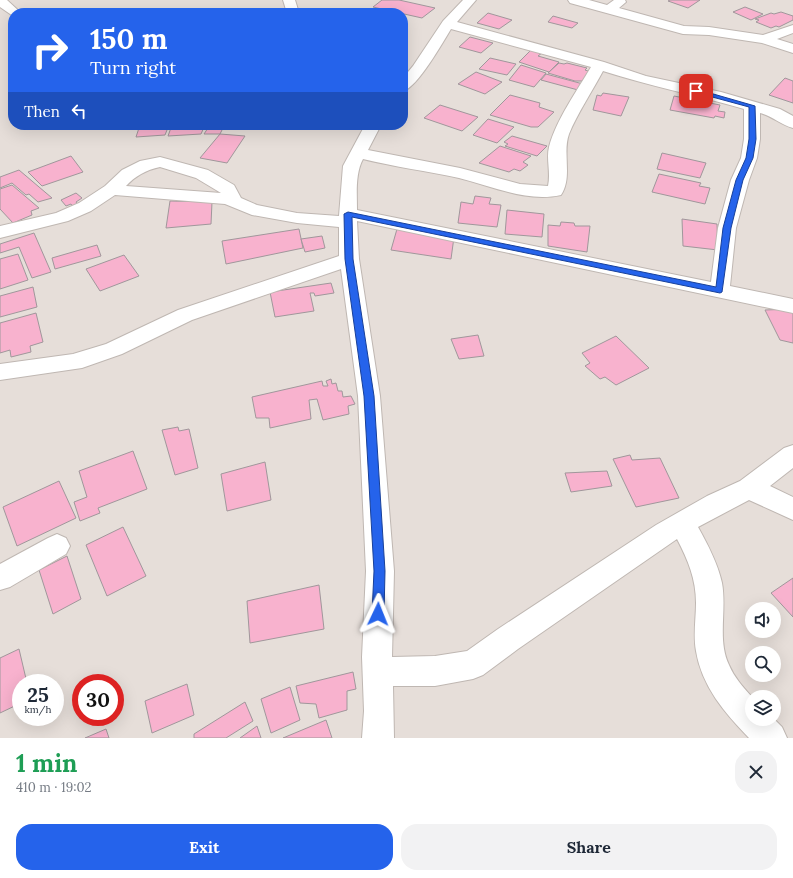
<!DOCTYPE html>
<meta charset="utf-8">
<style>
:root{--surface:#fff;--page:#f2f2f3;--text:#1f2937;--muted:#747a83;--accent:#2563eb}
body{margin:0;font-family:Lora,serif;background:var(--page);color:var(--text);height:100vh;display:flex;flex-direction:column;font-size:15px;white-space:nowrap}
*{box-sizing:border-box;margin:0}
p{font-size:13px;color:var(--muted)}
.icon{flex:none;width:22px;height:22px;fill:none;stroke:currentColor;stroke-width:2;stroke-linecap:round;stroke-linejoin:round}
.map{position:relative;height:738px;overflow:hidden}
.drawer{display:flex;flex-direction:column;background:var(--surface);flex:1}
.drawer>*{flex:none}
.top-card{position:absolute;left:8px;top:8px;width:400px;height:122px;border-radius:16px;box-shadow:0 4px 16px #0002;background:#2563eb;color:#fff;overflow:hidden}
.controls{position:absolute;left:745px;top:602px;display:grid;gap:8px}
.controls a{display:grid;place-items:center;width:36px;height:36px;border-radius:50%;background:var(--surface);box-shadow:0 4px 16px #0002;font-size:20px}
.speed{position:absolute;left:12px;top:674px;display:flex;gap:8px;font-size:20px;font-weight:700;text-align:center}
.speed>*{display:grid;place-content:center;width:52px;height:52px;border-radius:50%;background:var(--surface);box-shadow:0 4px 16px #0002;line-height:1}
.speed small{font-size:10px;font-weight:400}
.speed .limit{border:6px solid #d22;background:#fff;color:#111}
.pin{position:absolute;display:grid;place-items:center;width:34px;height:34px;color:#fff;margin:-17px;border-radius:8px;box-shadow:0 2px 6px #0006}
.me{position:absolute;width:44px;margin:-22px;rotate:2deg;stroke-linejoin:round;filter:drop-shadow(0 0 3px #0008)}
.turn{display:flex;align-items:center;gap:14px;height:84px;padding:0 16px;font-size:18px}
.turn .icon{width:52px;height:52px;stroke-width:2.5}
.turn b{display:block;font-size:28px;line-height:34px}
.then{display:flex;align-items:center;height:38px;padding:0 16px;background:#0003;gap:8px;font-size:15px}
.round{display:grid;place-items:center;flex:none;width:42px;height:42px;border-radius:16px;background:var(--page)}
.overview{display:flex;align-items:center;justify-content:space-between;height:68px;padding:0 16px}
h1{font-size:24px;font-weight:700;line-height:30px;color:#1e9e55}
.cta{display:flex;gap:8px;margin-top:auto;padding:8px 16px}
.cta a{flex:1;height:46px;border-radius:16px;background:var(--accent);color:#fff;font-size:16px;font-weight:700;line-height:46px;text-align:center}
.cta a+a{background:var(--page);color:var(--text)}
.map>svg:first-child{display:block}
.building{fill:#f8b2ce;stroke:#a0979b}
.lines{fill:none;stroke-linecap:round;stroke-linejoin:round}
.minor-casing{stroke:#bfb7b2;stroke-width:2}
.minor{fill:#fff;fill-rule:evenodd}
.route{fill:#2563eb;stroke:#184099}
</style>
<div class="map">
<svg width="793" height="738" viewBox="0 0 793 738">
<rect width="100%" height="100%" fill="#e6ded9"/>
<g class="building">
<path d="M 382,0 L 399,0 L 435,8 L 422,18 L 373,7 Z"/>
<path d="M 670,0 L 700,0 L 688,8 L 668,1 Z"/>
<path d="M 745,7 L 763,14 L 751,20 L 733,12 Z"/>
<path d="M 781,12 L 793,16 L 793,20 L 779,27 L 776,26 L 771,28 L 756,22 L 759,20 L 755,19 L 771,13 L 774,14 Z"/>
<path d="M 488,13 L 512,20 L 499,29 L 477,23 Z"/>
<path d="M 553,16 L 578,23 L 572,28 L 548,22 Z"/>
<path d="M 470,37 L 493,43 L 481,53 L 459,47 Z"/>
<path d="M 531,50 L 542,53 L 538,56 L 559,62 L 549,72 L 519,62 Z"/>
<path d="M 490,58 L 516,64 L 507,75 L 479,69 Z"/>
<path d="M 559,63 L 564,64 L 567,63 L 587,68 L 585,70 L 591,72 L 582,81 L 575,81 L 548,73 Z"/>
<path d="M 521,65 L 546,73 L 534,87 L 509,80 Z"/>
<path d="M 476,72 L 502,82 L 485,94 L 458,84 Z"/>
<path d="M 546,74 L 583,84 L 578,90 L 541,80 Z"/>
<path d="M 785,78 L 793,81 L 793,103 L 769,95 Z"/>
<path d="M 603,93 L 629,97 L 621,116 L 593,110 L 597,95 L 601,96 Z"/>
<path d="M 510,95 L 540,103 L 539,107 L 554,112 L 538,127 L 531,127 L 490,115 Z"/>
<path d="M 674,96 L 720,105 L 718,111 L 725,112 L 724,118 L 715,116 L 714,118 L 670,110 Z"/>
<path d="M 440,105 L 478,117 L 462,131 L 424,118 Z"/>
<path d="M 488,119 L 514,127 L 497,143 L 473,135 Z"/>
<path d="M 140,125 L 169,125 L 165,135 L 136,137 Z"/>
<path d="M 172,125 L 205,125 L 201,134 L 168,136 Z"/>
<path d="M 210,125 L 214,125 L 224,126 L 220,134 L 204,134 Z"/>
<path d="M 220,134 L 245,136 L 227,163 L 200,158 Z"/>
<path d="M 512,136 L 547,146 L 537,156 L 505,146 L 508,144 L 504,142 Z"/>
<path d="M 500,146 L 531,156 L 523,162 L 528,165 L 520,171 L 514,169 L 509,172 L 479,163 Z"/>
<path d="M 662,153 L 706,163 L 700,178 L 657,169 Z"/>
<path d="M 71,156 L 83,172 L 42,186 L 28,172 Z"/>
<path d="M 19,170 L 52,198 L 38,202 L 29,194 L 26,195 L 12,183 L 0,188 L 0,177 Z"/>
<path d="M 659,174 L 701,183 L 699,186 L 710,188 L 705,204 L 652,192 Z"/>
<path d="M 12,185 L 39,208 L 31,211 L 32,215 L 13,223 L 0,209 L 0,189 Z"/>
<path d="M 76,193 L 82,198 L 76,202 L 78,205 L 73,207 L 71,204 L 66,206 L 61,200 Z"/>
<path d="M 475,196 L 491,198 L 489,204 L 501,205 L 497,227 L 458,223 L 461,202 L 473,204 Z"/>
<path d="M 170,201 L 212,202 L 211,224 L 166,228 Z"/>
<path d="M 507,210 L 544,214 L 542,237 L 505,234 Z"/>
<path d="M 682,219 L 717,224 L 718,250 L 683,246 Z"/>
<path d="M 561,222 L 574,223 L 575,226 L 590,226 L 587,252 L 548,246 L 548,225 L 560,226 Z"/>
<path d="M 299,229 L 303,248 L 226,264 L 222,241 Z"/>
<path d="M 397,229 L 454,237 L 451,259 L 391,250 Z"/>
<path d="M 34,233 L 51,272 L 32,278 L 19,247 L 0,253 L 0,244 Z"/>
<path d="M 322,236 L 325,248 L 305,252 L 301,239 Z"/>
<path d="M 97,245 L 101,256 L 55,269 L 52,258 Z"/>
<path d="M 18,254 L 28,280 L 0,289 L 0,259 Z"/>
<path d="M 124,255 L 139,276 L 100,291 L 86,269 Z"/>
<path d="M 331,283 L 334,293 L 315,296 L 314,293 L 310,293 L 314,311 L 275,317 L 270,292 Z"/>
<path d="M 33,287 L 37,307 L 0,317 L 0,296 Z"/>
<path d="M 793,309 L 793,343 L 780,340 L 765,310 Z"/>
<path d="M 36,313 L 43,342 L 30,346 L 31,352 L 11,357 L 10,350 L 0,353 L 0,323 Z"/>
<path d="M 478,335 L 484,356 L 459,359 L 451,339 Z"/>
<path d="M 616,336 L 649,368 L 616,385 L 605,377 L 600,379 L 585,366 L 590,363 L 582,353 Z"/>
<path d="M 331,379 L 332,384 L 336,383 L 338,391 L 342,391 L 343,397 L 351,396 L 355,404 L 348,406 L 349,414 L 323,420 L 317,399 L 309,400 L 311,419 L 270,428 L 269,418 L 256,418 L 252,397 L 322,381 L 323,386 L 328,386 L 326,381 Z"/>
<path d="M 178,427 L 179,431 L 189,429 L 198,468 L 175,475 L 162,430 Z"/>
<path d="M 133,451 L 147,489 L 98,508 L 100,513 L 80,521 L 74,502 L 87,497 L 79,471 Z"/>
<path d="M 630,455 L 632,460 L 660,458 L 679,498 L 636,507 L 613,459 Z"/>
<path d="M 265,462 L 271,500 L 227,511 L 221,474 Z"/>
<path d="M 607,471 L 612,486 L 571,492 L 565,473 Z"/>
<path d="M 59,481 L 76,518 L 17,546 L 3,507 Z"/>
<path d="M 123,527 L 146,576 L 107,596 L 86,545 Z"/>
<path d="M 67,556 L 81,599 L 53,614 L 39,570 Z"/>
<path d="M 793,578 L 793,617 L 771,593 Z"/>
<path d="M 319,585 L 324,629 L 250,643 L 247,601 Z"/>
<path d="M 19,649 L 27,683 L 21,683 L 21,703 L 0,713 L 0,658 Z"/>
<path d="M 353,672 L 356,689 L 347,691 L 347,710 L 319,718 L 316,704 L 300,703 L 296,686 Z"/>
<path d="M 187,684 L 194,715 L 152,733 L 145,701 Z"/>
<path d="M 290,687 L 300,720 L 271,733 L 261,699 Z"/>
<path d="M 245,702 L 253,721 L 226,738 L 194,738 L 194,734 Z"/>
<path d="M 326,720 L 332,738 L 283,738 Z"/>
<path d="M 257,726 L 261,738 L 240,738 Z"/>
<path d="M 106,729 L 109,738 L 85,738 Z"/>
</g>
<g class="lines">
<defs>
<g id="minor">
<path d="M 0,0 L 7,0 L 21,13 L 13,13 L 13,16 L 0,7 Z"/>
<path d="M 283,0 L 295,0 L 299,13 L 287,13 Z"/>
<path d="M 463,0 L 476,0 L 457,22 L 604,62 L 646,76 L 721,92 L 780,109 L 793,116 L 793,128 C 781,125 772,116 760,113 L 760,139 L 757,158 L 749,180 L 736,228 L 730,286 L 793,299 L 793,313 L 357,221 L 359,259 L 380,396 L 394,571 L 392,657 L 435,656 L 467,651 L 498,629 L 656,525 L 707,496 L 740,481 L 784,448 L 793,445 L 793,468 L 770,486 L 793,497 L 793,520 L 749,500 L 698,527 C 708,545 718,564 722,583 C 727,610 717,640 729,665 C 734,677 743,687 752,697 L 752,719 L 774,719 L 782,727 L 787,738 L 749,738 C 725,713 702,687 696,651 C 693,635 696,619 696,603 C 696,579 688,560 677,539 L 518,649 L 483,675 L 473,679 L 435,686 L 393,686 L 394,738 L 362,738 L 364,711 L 362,657 L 366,571 L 358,396 L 341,269 L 192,320 L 122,354 L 82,368 L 0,380 L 0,364 L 73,354 L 106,344 L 178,310 L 339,256 L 339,227 L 297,223 L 252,215 L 225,204 L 115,195 L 91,211 L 68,221 L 0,238 L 0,226 L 56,213 L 79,203 L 105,186 L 122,170 L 140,161 L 160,157 L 208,170 L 234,185 L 241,198 L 257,205 L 297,213 L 339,216 L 343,166 L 365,125 L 381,125 L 368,150 L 460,168 L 520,184 L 548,186 C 551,173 546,159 549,147 C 556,120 577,91 591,67 L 451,29 C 443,42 417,88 403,91 L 403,78 L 413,66 L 443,21 ZM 603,71 C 649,86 697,95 744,109 L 744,139 L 741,158 L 731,180 L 718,228 L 711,282 L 357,210 C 357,194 355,174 363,159 C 395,167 427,171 459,178 C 492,186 527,203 561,195 C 573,177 562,153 569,134 C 577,114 593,90 603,71 ZM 160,167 L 196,178 L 221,193 L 126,186 C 135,176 146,170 160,167 Z"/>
<path d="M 568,0 L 589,0 L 607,5 L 614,0 L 625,0 L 626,2 L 619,8 L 684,26 L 709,27 L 763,35 L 793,25 L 793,33 L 777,39 L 793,44 L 793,53 L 762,43 L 709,35 L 683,34 L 570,3 Z"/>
<path d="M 57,534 L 66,538 L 70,546 L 66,554 L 10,587 L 0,590 L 0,564 L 48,538 Z"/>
</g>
</defs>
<use href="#minor" class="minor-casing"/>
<use href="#minor" class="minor"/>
</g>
<path class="route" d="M 696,89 L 755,106 L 756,139 L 753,158 L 743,180 L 731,228 L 722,292 L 720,293 L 352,217 L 353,259 L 374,396 L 385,571 L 384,614 L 382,618 L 378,619 L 374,618 L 372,614 L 374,571 L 364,396 L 345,259 L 344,214 L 348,212 L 716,287 L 723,228 L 736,180 L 746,158 L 749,139 L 749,107 L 694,92 L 693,91 Z"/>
</svg>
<div class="controls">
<a><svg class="icon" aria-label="sound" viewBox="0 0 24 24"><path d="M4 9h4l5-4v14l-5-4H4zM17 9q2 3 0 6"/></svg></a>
<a><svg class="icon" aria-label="search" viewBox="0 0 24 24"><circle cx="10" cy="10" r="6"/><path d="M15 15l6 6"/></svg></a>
<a><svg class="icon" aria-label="layers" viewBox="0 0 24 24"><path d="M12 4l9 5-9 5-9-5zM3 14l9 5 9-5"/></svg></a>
</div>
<div class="speed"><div>25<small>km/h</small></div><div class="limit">30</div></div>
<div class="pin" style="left:696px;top:91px;background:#d93025"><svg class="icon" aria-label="arrive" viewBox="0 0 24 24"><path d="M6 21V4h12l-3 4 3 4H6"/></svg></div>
<svg class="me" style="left:378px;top:614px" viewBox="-20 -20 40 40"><path d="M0-17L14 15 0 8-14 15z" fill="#2563eb" stroke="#fff" stroke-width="4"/></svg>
<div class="top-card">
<div class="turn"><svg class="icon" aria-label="right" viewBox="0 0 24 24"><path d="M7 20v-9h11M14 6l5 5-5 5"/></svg><div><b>150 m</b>Turn right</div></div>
<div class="then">Then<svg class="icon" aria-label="left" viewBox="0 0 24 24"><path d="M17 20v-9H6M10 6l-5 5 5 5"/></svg></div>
</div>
</div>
<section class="drawer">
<div class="overview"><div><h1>1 min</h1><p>410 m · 19:02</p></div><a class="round"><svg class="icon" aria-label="close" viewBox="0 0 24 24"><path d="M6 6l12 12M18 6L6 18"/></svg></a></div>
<div class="cta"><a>Exit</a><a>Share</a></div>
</section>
